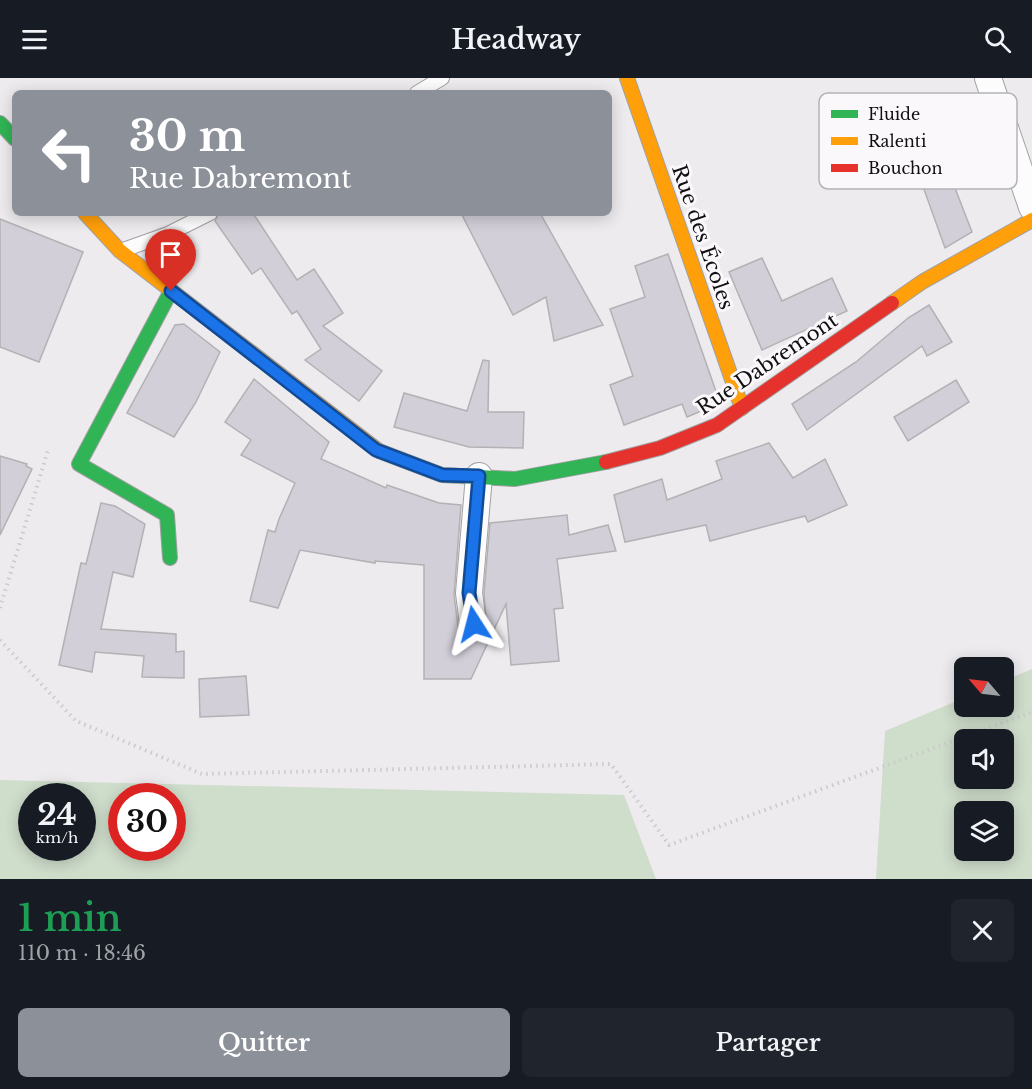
<!DOCTYPE html>
<html lang="fr">
<meta charset="utf-8">
<style>
:root{--surface:#171b24;--page:#20242c;--text:#f1f3f6;--muted:#9ea1a6;--accent:#8c9099}
body{margin:0;font-family:"Libre Baskerville",serif;background:var(--page);color:var(--text);height:100vh;display:flex;flex-direction:column;font-size:22px;white-space:nowrap}
*{box-sizing:border-box;margin:0}
p{font-size:20px;color:var(--muted)}
.icon{flex:none;width:33px;height:33px;fill:none;stroke:currentColor;stroke-width:2;stroke-linecap:round;stroke-linejoin:round}
.map{position:relative;height:801px;overflow:hidden}
.panel{display:flex;flex-direction:column;background:var(--surface);flex:1}
.panel>*{flex:none}
.banner{position:absolute;left:12px;top:12px;width:600px;height:126px;border-radius:9px;box-shadow:0 3px 15px #0003;background:#8c9099;color:#fff;overflow:hidden}
.needle{width:39px;rotate:298deg}
.fabs{position:absolute;left:954px;top:579px;display:grid;gap:12px}
.fabs a{display:grid;place-items:center;width:60px;height:60px;border-radius:9px;background:var(--surface);box-shadow:0 3px 15px #0003;font-size:30px}
.speed{position:absolute;left:18px;top:705px;display:flex;gap:12px;font-size:30px;font-weight:700;text-align:center}
.speed>*{display:grid;place-content:center;width:78px;height:78px;border-radius:50%;background:var(--surface);box-shadow:0 3px 15px #0003;line-height:1}
.speed small{font-size:15px;font-weight:400}
.speed .limit{border:9px solid #d22;background:#fff;color:#111}
.pin{position:absolute;display:grid;place-items:center;width:51px;height:51px;color:#fff;margin:-62px -26px;border-radius:50% 50% 50% 0;rotate:-45deg;box-shadow:0 0 6px #0007}
.pin .icon{rotate:45deg}
.me{position:absolute;width:66px;margin:-33px;rotate:351deg;stroke-linejoin:round;filter:drop-shadow(0 0 4px #0008)}
.turn{display:flex;align-items:center;gap:21px;height:126px;padding:0 18px;font-size:27px}
.turn .icon{width:78px;height:78px;stroke-width:2.5}
.turn b{display:block;font-size:42px;line-height:51px}
.round{display:grid;place-items:center;flex:none;width:63px;height:63px;border-radius:9px;background:var(--page)}
.headline{display:flex;align-items:center;justify-content:space-between;height:102px;padding:0 18px}
h1{font-size:36px;font-weight:600;line-height:45px;color:#1e9e55}
.primary-button{display:flex;gap:12px;margin-top:auto;padding:12px 18px}
.primary-button a{flex:1;height:69px;border-radius:9px;background:var(--accent);color:#fff;font-size:24px;font-weight:600;line-height:69px;text-align:center}
.primary-button a+a{background:var(--page);color:var(--text)}
header{display:flex;justify-content:space-between;align-items:center;height:78px;padding:0 18px;background:var(--surface);font-size:27px;font-weight:600}
.map>svg:first-child{display:block}
.green{fill:#cfddcb;fill-rule:evenodd}
.building{fill:#d3cfd9;stroke:#b2b1b3;stroke-width:1.5}
.lines{fill:none;stroke-linecap:round;stroke-linejoin:round}
.lane-casing{stroke:#a1a0a2;stroke-width:16}
.street-casing{stroke:#a1a0a2;stroke-width:28}
.fast-casing{stroke:#a1a0a2;stroke-width:16}
.slow-casing{stroke:#a1a0a2;stroke-width:16}
.jam-casing{stroke:#a1a0a2;stroke-width:16}
.path{stroke:#cbcacb;stroke-width:4;stroke-dasharray:1.5 4.5;stroke-linecap:butt}
.lane{stroke:#fcfcfc;stroke-width:14}
.street{stroke:#fcfcfc;stroke-width:26}
.fast{stroke:#30b455;stroke-width:14}
.slow{stroke:#ff9f0a;stroke-width:14}
.jam{stroke:#e5322d;stroke-width:14}
.route-casing{stroke:#114b97;stroke-width:15}
.route{stroke:#1a73e8;stroke-width:10}
.labels{text-anchor:middle;dominant-baseline:central;stroke-width:6;stroke-linejoin:round;paint-order:stroke}
.street-label{font-size:20px;fill:#100f11;stroke:#fbf8fc}
.key{fill:#fbf8fc;stroke:#b4b2b6;stroke-width:1.5}
.key-label{font-size:16px;fill:#100f11}
</style>
<header><svg class="icon" aria-label="menu" viewBox="0 0 24 24"><path d="M4 6h16M4 12h16M4 18h16"/></svg>Headway<svg class="icon" aria-label="search" viewBox="0 0 24 24"><circle cx="10" cy="10" r="6"/><path d="M15 15l6 6"/></svg></header>
<div class="map">
<svg width="1032" height="801" viewBox="0 0 1032 801">
<rect width="100%" height="100%" fill="#edebee"/>
<g class="green">
<path d="M 1032,591 L 1032,801 L 876,801 L 885,653 L 964,620 L 964,628 L 1004,628 L 1004,603 ZM 964,662 L 1004,662 L 1004,700 L 964,700 ZM 964,734 L 1004,734 L 1004,772 L 964,772 Z"/>
<path d="M 0,702 L 624,717 L 656,801 L 0,801 ZM 32,718 L 82,718 L 82,770 L 32,770 ZM 122,718 L 172,718 L 172,770 L 122,770 Z"/>
</g>
<g class="building">
<path d="M 948,92 L 972,154 L 945,170 L 921,103 Z"/>
<path d="M 219,135 L 253,135 L 297,202 L 314,191 L 343,235 L 323,248 L 382,293 L 359,323 L 305,282 L 321,271 L 297,233 L 292,236 L 261,190 L 252,196 L 215,143 Z"/>
<path d="M 461,135 L 540,135 L 603,247 L 554,263 L 546,219 L 513,237 Z"/>
<path d="M 0,141 L 83,174 L 39,284 L 0,269 Z"/>
<path d="M 668,176 L 719,322 L 708,330 L 687,339 L 682,326 L 624,347 L 610,307 L 633,298 L 610,231 L 645,219 L 635,188 Z"/>
<path d="M 762,180 L 782,223 L 832,200 L 847,233 L 762,272 L 729,194 Z"/>
<path d="M 929,227 L 952,264 L 927,278 L 922,268 L 807,352 L 792,326 L 856,284 L 908,240 Z"/>
<path d="M 184,246 L 220,274 L 196,324 L 174,359 L 127,335 L 175,247 Z"/>
<path d="M 483,282 L 489,283 L 488,334 L 524,334 L 523,370 L 469,369 L 394,349 L 404,315 L 467,333 Z"/>
<path d="M 254,301 L 329,364 L 321,381 L 386,410 L 387,407 L 439,425 L 461,427 L 454,517 L 458,548 L 461,556 L 468,560 L 474,561 L 482,558 L 487,551 L 484,515 L 490,445 L 567,437 L 569,457 L 608,447 L 616,473 L 557,481 L 563,530 L 554,531 L 559,583 L 511,587 L 506,526 L 471,601 L 424,601 L 424,487 L 375,483 L 375,485 L 300,472 L 278,530 L 250,523 L 268,452 L 275,454 L 279,441 L 295,405 L 241,377 L 251,362 L 225,344 Z"/>
<path d="M 956,302 L 969,324 L 908,363 L 894,339 Z"/>
<path d="M 769,365 L 793,400 L 825,381 L 847,427 L 808,444 L 805,438 L 710,463 L 706,447 L 625,464 L 614,417 L 662,401 L 667,422 L 722,401 L 716,383 Z"/>
<path d="M 0,378 L 27,386 L 26,388 L 32,391 L 0,457 Z"/>
<path d="M 101,425 L 115,428 L 145,446 L 133,499 L 113,494 L 101,551 L 176,556 L 176,574 L 184,573 L 184,600 L 142,599 L 144,578 L 95,574 L 92,594 L 59,587 L 81,485 L 86,486 Z"/>
<path d="M 246,598 L 249,637 L 200,639 L 199,601 Z"/>
</g>
<g class="lines">
<defs>
<g id="lane">
<path d="M 417,15 L 442,0"/>
<path d="M 123,172 L 168,156 L 210,135"/>
</g>
<g id="street">
<path d="M 988,0 L 1032,129"/>
<path d="M 473,546 L 469,515 L 479,398"/>
</g>
<g id="fast">
<path d="M 0,45 L 15,61"/>
<path d="M 379,373 L 442,397 L 515,401 L 606,384"/>
<path d="M 170,480 L 167,437 L 79,386 L 171,213"/>
</g>
<g id="slow">
<path d="M 627,0 L 742,330"/>
<path d="M 85,135 L 120,173 L 379,373"/>
<path d="M 892,225 L 922,204 L 1032,142"/>
</g>
<path id="jam" d="M 606,384 L 660,370 L 717,347 L 892,225"/>
</defs>
<use href="#lane" class="lane-casing"/>
<use href="#street" class="street-casing"/>
<use href="#fast" class="fast-casing"/>
<use href="#slow" class="slow-casing"/>
<use href="#jam" class="jam-casing"/>
<g class="path">
<path d="M 0,530 L 48,372 L 50,373"/>
<path d="M 0,562 L 76,643 L 202,696 L 611,686 L 669,767 L 1032,634"/>
</g>
<use href="#lane" class="lane"/>
<use href="#street" class="street"/>
<use href="#fast" class="fast"/>
<use href="#slow" class="slow"/>
<use href="#jam" class="jam"/>
</g>
<g class="lines">
<defs>
<path id="route" d="M 171,213 L 376,372 L 442,397 L 479,398 L 469,515 L 474,546"/>
</defs>
<use href="#route" class="route-casing"/>
<use href="#route" class="route"/>
</g>
<g class="labels">
<g class="street-label">
<text transform="translate(703 159) rotate(71)">Rue des Écoles</text>
<text transform="translate(767 286) rotate(-34)">Rue Dabremont</text>
</g>
</g>
<rect x="819" y="15" width="198" height="96" rx="9" class="key"/>
<rect x="831" y="32" width="27" height="8" fill="#30b455"/>
<rect x="831" y="59" width="27" height="8" fill="#ff9f0a"/>
<rect x="831" y="86" width="27" height="8" fill="#e5322d"/>
<g class="key-label">
<text x="868" y="42">Fluide</text>
<text x="868" y="69">Ralenti</text>
<text x="868" y="96">Bouchon</text>
</g>
</svg>
<div class="fabs">
<a><svg class="needle" viewBox="-14 -14 28 28"><path d="M0-13l5 13h-10z" fill="#e53935"/><path d="M0 13l5-13h-10z" fill="#9ea1a6"/></svg></a>
<a><svg class="icon" aria-label="sound" viewBox="0 0 24 24"><path d="M4 9h4l5-4v14l-5-4H4zM17 9q2 3 0 6"/></svg></a>
<a><svg class="icon" aria-label="layers" viewBox="0 0 24 24"><path d="M12 4l9 5-9 5-9-5zM3 14l9 5 9-5"/></svg></a>
</div>
<div class="speed"><div>24<small>km/h</small></div><div class="limit">30</div></div>
<div class="pin" style="left:171px;top:213px;background:#d93025"><svg class="icon" aria-label="arrive" viewBox="0 0 24 24"><path d="M6 21V4h12l-3 4 3 4H6"/></svg></div>
<svg class="me" style="left:474px;top:546px" viewBox="-20 -20 40 40"><path d="M0-17L14 15 0 8-14 15z" fill="#1a73e8" stroke="#fff" stroke-width="4"/></svg>
<div class="banner">
<div class="turn"><svg class="icon" aria-label="left" viewBox="0 0 24 24"><path d="M17 20v-9H6M10 6l-5 5 5 5"/></svg><div><b>30 m</b>Rue Dabremont</div></div>
</div>
</div>
<section class="panel">
<div class="headline"><div><h1>1 min</h1><p>110 m · 18:46</p></div><a class="round"><svg class="icon" aria-label="close" viewBox="0 0 24 24"><path d="M6 6l12 12M18 6L6 18"/></svg></a></div>
<div class="primary-button"><a>Quitter</a><a>Partager</a></div>
</section>
